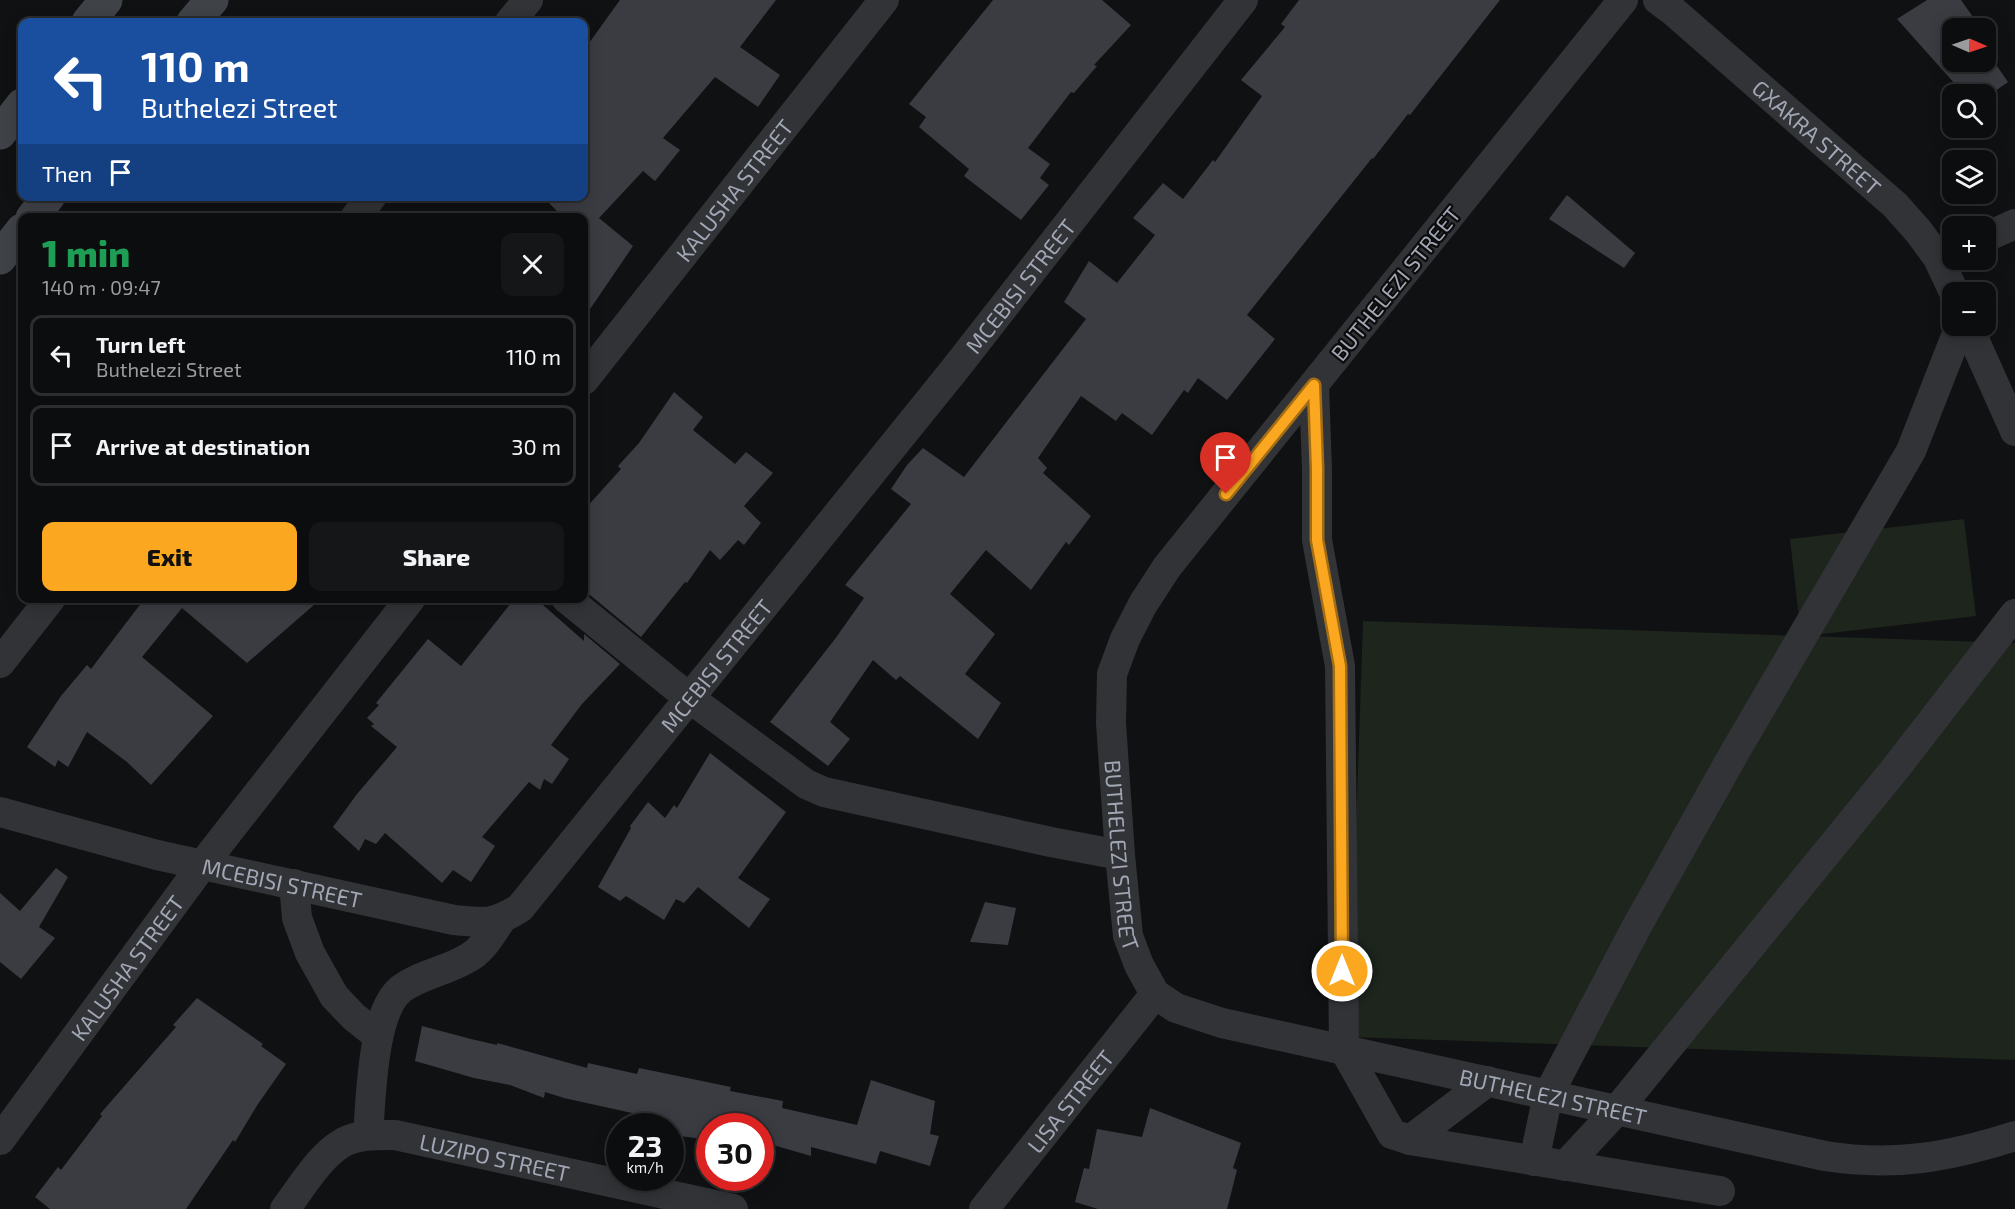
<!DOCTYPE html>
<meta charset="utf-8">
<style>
:root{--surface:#0c0d0e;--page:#151617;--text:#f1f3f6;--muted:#9a9c9e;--line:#2c2d2e;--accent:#fba71f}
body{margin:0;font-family:"Exo 2",sans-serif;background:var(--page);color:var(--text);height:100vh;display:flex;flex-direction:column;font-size:22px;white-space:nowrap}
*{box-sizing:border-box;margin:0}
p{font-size:20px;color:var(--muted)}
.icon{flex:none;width:33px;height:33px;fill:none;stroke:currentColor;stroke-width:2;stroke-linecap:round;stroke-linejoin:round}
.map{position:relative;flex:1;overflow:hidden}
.panel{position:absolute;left:18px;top:213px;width:570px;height:390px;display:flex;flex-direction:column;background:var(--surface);border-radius:12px;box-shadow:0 3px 15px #0003,0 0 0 2px var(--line)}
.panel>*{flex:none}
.banner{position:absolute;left:18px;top:18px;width:570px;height:183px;border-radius:12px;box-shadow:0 3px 15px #0003,0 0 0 2px var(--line);background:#1a4fa0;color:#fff;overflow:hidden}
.needle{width:39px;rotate:92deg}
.controls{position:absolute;left:1942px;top:18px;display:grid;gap:12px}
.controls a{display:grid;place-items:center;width:54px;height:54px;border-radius:12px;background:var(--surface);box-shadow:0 3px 15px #0003,0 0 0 2px var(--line);font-size:30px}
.speed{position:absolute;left:606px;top:1113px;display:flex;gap:12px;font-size:30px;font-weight:700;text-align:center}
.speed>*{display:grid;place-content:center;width:78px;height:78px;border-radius:50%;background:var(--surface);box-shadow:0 3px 15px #0003,0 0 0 2px var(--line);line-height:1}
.speed small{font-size:15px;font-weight:400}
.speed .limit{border:9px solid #d22;background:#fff;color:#111}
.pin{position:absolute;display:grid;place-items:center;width:51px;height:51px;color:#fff;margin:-62px -26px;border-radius:50% 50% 50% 0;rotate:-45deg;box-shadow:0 0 6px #0007}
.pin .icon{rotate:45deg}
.me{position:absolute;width:66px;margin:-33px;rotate:0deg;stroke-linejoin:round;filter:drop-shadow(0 0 4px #0008)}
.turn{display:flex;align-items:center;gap:21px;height:126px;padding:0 24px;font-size:27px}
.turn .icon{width:78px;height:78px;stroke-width:2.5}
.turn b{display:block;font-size:42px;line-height:51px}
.then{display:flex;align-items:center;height:57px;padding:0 24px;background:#0003;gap:12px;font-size:22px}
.round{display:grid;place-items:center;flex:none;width:63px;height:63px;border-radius:12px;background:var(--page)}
.overview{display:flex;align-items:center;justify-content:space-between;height:102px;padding:0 24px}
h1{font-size:36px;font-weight:800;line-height:45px;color:#1e9e55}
.action{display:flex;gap:12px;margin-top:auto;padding:12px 24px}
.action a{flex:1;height:69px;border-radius:12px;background:var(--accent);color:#111;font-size:24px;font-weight:800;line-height:69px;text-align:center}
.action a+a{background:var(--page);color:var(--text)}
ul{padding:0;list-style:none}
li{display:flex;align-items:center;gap:18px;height:81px;margin:0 12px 9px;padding:0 12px;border:3px solid var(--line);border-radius:12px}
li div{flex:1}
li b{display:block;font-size:22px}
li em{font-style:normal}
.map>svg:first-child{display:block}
.green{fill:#1d251d}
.building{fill:#3b3c42}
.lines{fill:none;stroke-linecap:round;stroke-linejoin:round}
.minor{stroke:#313337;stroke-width:30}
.secondary{stroke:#3f4247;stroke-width:33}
.route-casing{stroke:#a36d14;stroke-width:15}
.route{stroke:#fba71f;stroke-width:10}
.labels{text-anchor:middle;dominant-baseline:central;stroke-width:4.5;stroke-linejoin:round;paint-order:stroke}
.street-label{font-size:22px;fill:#a1a7b4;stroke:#0c0c0d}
</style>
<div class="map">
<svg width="2015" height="1209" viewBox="0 0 2015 1209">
<rect width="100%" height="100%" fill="#101112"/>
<path class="green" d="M 1964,519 L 1976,616 L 1806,636 L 2015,643 L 2015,1060 L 1349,1037 L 1363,621 L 1801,636 L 1790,539 Z"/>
<g class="building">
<path d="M 620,0 L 776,0 L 740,47 L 780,75 L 758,107 L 715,77 L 663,138 L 680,150 L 655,181 L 643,171 L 599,218 L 633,246 L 584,318 L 584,218 L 564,218 L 542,196 L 584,196 L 584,50 Z"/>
<path d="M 993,0 L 1102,0 L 1131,25 L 1094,65 L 1097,66 L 1074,93 L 1071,92 L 1028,148 L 1050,164 L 1040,178 L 1049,185 L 1021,220 L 964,176 L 969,169 L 919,127 L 926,117 L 909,104 Z"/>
<path d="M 1299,0 L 1500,0 L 1410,115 L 1408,114 L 1373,159 L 1372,158 L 1247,315 L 1275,339 L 1227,400 L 1198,378 L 1188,393 L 1184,390 L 1152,435 L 1122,413 L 1116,421 L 1081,396 L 1038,458 L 1047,468 L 1043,473 L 1091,516 L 1069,545 L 1066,542 L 1031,590 L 986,550 L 950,594 L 995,634 L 965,674 L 1001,703 L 978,739 L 900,676 L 896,680 L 873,660 L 830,722 L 850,739 L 828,766 L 770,722 L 835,639 L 864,598 L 845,585 L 911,504 L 891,489 L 907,465 L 923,448 L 964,477 L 1086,319 L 1064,302 L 1089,261 L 1117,283 L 1155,235 L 1133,218 L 1163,183 L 1183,199 L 1213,160 L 1215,162 L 1262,96 L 1241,80 L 1285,27 L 1281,24 Z"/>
<path d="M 1927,0 L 1961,0 L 1978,24 L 1971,28 L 1953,28 L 1953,62 L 1986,62 L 1986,50 L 2008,82 L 1991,94 L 1964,94 L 1897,19 Z"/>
<path d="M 1567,195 L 1635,253 L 1624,268 L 1549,219 Z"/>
<path d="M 674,392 L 703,417 L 693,430 L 735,464 L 746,452 L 773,473 L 744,506 L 761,523 L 744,545 L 738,540 L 720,560 L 710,550 L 687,583 L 685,582 L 641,637 L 584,590 L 584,510 L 621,469 L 618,466 L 639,443 Z"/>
<path d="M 145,598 L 322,598 L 247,663 L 182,608 L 142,657 L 213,716 L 151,785 L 127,762 L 87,732 L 68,767 L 58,760 L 55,767 L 27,747 L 61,696 L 87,665 L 91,669 Z"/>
<path d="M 515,598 L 535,598 L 584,641 L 584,634 L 620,664 L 582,704 L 551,745 L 569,759 L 552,784 L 544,779 L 540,790 L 529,782 L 482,837 L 495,846 L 471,882 L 453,870 L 442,883 L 385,833 L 376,844 L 365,839 L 359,851 L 333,827 L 357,794 L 397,747 L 371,726 L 374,724 L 367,718 L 379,705 L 376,703 L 428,639 L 461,666 Z"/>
<path d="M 710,753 L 786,812 L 738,878 L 770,899 L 749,928 L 698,887 L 684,903 L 676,899 L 664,920 L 626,896 L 620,901 L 598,887 L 631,828 L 630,826 L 648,802 L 665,818 L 674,805 L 677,808 Z"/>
<path d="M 56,868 L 68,877 L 39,927 L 55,938 L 21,979 L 0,962 L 0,893 L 20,911 Z"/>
<path d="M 985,902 L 1016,908 L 1008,945 L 970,942 Z"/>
<path d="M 197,998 L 263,1044 L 261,1046 L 286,1064 L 258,1104 L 235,1142 L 233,1140 L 186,1209 L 50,1209 L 35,1197 L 58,1167 L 61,1170 L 102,1116 L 100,1114 L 176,1027 L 173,1025 Z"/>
<path d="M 422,1026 L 471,1039 L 497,1045 L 497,1043 L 587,1068 L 588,1063 L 637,1074 L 639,1068 L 731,1087 L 730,1091 L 783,1101 L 782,1108 L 857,1125 L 871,1080 L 935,1101 L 930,1134 L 939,1136 L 930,1166 L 880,1151 L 876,1164 L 811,1147 L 811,1156 L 773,1145 L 772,1150 L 760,1148 L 760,1126 L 710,1126 L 710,1140 L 672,1135 L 674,1130 L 670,1128 L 670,1126 L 666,1126 L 632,1113 L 564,1098 L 545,1092 L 544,1098 L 510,1085 L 474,1078 L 415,1061 Z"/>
<path d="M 1150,1108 L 1241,1143 L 1233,1168 L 1237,1170 L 1227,1209 L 1098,1209 L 1075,1202 L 1084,1168 L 1089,1169 L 1097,1129 L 1142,1137 Z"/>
</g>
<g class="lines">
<g class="minor">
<path id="s1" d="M 1623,0 L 1167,567 L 1143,604 L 1125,639 L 1112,674 L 1111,723 L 1120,855 L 1128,936 L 1139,965 L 1155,994 L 1176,1008 L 1222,1023 L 1825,1156 C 1895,1167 1949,1157 2015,1136"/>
<path id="s2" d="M 1658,0 L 1673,11 L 1895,205 L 1919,232 L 1938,258 L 1954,292"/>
<path d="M 510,22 L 528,0"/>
<path d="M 355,218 L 372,196"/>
<path d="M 1986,237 L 2015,224"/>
<path d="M 1968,326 L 2015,431"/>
<path id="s3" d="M 584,380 L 884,0"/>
<path d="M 1314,385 L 1317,469 L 1317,540 L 1340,666 L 1344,1049 L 1392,1134 L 1410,1140 L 1720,1191"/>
<path d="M 566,598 L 688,697 L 806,784 L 824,792 L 1051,842 L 1120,855"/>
<path d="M 0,663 L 51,598"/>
<path id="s4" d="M 0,812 L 157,855 L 454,920 C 485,923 493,925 520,908 L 955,369 L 1243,0"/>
<path d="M 294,884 L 297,918 L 310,953 L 334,996 L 354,1017 L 378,1036"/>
<path d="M 368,1135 C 371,1099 372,1012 401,989 C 421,974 447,971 468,958 C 483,950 491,934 501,920"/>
<path id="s5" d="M 0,1140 L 203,864 L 411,598"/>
<path d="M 1410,1140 L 1488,1081"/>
<path d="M 1534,1161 L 1548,1095 L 1637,926 L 1736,750 L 1911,451 L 1960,326"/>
<path d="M 1565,1166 L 1617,1110 L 1895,769 L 2015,614"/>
<path id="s6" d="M 285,1209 C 301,1188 321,1154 344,1142 C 360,1134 378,1135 395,1135 L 733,1209"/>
<path id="s7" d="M 984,1209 L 1155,994"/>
</g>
<g class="secondary">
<path d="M 88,22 L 106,0"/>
<path d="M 193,22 L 212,0"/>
<path d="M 0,133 L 22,105"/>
<path d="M 32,218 L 49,196"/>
<path d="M 0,258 L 22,230"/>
</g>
</g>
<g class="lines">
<defs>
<path id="route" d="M 1226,494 L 1314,385 L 1317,469 L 1317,540 L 1340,666 L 1342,971"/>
</defs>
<use href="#route" class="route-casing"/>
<use href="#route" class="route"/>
</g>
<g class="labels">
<g class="street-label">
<text stroke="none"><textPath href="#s2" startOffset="210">GXAKRA STREET</textPath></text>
<text stroke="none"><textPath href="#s3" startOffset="242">KALUSHA STREET</textPath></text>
<text transform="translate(1395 283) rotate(-51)">BUTHELEZI STREET</text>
<text stroke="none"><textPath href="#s4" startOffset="1334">MCEBISI STREET</textPath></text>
<text stroke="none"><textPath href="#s4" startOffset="848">MCEBISI STREET</textPath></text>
<text stroke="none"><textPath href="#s1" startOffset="1030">BUTHELEZI STREET</textPath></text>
<text stroke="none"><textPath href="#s4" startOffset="291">MCEBISI STREET</textPath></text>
<text stroke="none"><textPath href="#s5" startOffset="214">KALUSHA STREET</textPath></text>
<text stroke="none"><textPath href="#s1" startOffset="1588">BUTHELEZI STREET</textPath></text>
<text stroke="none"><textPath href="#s7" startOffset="138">LISA STREET</textPath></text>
<text stroke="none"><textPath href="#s6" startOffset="244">LUZIPO STREET</textPath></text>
</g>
</g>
</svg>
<div class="controls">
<a><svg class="needle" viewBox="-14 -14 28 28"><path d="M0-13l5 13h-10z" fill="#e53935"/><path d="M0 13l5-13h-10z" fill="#9a9c9e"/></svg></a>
<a><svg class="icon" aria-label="search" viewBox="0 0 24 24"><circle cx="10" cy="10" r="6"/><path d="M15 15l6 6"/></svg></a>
<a><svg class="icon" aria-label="layers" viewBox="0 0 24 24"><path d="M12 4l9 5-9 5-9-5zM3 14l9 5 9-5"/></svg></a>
<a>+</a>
<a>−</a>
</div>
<div class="speed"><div>23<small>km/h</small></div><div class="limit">30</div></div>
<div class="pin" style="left:1226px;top:494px;background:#d93025"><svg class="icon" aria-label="arrive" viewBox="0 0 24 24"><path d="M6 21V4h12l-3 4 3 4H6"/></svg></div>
<svg class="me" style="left:1342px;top:971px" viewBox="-20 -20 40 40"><circle r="17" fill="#fba71f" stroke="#fff" stroke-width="3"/><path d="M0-11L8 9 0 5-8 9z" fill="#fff"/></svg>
<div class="banner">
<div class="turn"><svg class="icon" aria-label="left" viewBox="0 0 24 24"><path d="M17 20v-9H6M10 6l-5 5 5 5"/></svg><div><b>110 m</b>Buthelezi Street</div></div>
<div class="then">Then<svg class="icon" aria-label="arrive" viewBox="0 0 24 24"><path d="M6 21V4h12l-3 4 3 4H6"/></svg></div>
</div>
<section class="panel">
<div class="overview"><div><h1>1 min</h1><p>140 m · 09:47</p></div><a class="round"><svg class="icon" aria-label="close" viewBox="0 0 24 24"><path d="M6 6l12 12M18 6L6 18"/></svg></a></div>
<ul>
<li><svg class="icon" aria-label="left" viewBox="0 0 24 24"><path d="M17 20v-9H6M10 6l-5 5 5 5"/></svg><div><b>Turn left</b><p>Buthelezi Street</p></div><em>110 m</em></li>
<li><svg class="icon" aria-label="arrive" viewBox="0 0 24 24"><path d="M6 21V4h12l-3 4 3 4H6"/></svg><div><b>Arrive at destination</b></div><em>30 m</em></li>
</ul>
<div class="action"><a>Exit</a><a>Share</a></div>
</section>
</div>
